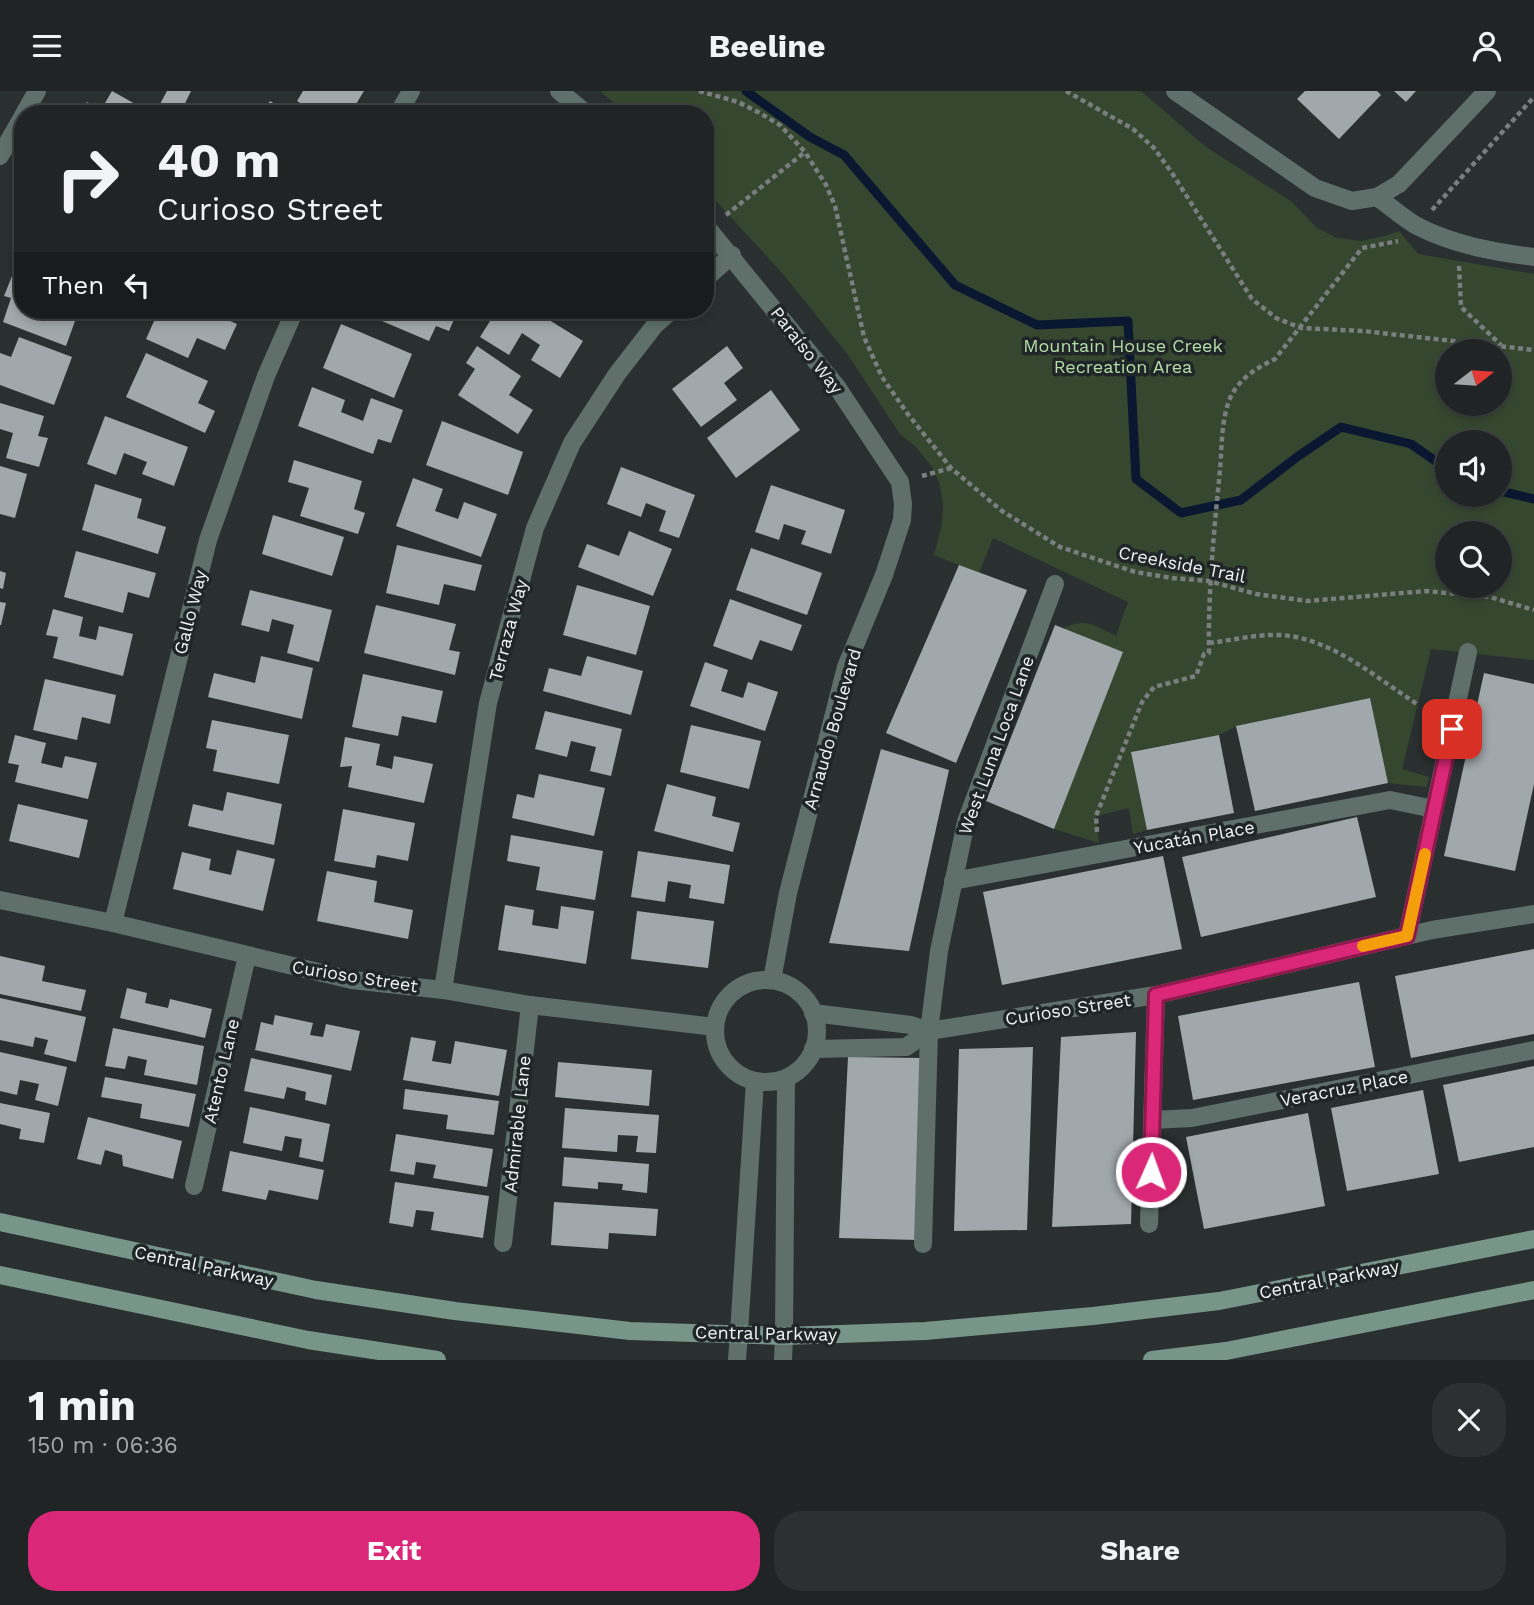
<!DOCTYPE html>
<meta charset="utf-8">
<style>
:root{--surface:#202424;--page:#2d3031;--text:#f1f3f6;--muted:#a2a4a6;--line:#3d4141;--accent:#db2777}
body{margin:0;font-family:"Work Sans",sans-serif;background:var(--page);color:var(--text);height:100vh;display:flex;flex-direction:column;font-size:26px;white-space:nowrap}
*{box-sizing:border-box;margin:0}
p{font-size:23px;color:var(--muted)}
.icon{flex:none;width:38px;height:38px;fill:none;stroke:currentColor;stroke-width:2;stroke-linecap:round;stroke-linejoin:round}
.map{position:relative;height:1269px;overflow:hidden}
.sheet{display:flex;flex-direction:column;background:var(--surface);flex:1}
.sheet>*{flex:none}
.hud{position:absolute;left:14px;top:14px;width:700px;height:214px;border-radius:28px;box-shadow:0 4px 10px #0003,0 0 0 2px var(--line);background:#202424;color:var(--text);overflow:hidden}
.needle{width:46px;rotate:73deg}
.tools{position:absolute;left:1435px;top:248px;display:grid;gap:14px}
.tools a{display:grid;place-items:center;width:77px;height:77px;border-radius:50%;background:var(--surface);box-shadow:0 4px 10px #0003,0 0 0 2px var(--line);font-size:35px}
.pin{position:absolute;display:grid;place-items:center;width:60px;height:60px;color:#fff;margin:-30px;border-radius:14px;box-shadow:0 4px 10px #0006}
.me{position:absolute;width:77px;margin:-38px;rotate:2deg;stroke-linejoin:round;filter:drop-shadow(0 0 5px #0008)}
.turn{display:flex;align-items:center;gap:24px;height:147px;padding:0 28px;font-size:32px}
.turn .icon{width:91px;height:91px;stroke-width:2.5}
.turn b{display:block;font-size:49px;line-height:60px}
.then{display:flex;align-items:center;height:66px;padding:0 28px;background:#0003;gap:14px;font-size:26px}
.round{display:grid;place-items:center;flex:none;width:74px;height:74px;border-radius:28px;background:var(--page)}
.head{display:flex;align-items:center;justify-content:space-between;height:119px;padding:0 28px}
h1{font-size:42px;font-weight:700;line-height:52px}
.primary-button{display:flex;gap:14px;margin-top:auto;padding:14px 28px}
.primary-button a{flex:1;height:80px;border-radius:28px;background:var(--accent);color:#fff;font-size:28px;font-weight:700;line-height:80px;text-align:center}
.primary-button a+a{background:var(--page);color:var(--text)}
header{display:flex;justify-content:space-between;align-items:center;height:91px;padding:0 28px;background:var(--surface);font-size:32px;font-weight:700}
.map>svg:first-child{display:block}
.green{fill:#364730;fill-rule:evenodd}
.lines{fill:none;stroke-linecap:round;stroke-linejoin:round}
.stream{stroke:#0a1731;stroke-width:9}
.building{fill:#a1a8ab}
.path{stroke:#797e7e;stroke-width:4.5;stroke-dasharray:5 3.5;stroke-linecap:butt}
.minor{stroke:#5e7069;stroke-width:18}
.tertiary{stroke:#5e7069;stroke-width:18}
.secondary{stroke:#779589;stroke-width:18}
.route-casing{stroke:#8e194d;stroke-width:18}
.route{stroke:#db2777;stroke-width:12}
.slow{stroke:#f59e0b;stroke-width:12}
.labels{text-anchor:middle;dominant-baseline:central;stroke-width:7;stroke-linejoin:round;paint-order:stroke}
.park-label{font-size:18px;fill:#b5dda7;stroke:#202627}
.street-label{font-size:18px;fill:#eff3f3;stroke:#202627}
</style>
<header><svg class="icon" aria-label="menu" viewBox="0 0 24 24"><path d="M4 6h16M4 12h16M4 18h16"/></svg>Beeline<svg class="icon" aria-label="person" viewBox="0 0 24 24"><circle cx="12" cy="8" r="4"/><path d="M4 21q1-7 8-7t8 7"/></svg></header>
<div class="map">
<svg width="1534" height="1269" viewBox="0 0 1534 1269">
<rect width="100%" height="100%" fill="#2a3030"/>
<path class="green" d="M 600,0 L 1141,0 L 1206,56 L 1292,111 L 1317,137 L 1337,147 L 1361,150 L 1385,145 L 1399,140 L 1418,163 L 1534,183 L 1534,569 L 1431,558 L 1402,678 L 1429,686 L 1427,696 L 1388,692 L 1370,607 L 1237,635 L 1219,644 L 1132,660 L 1147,739 L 1133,743 L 1129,717 L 1096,725 L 1099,752 L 1054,738 L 1120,563 L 1064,537 C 1087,526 1095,535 1116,545 L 1128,511 L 993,447 L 979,482 L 934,464 L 942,433 L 943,413 L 940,394 L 932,376 L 916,356 L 900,343 L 848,264 L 783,183 L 705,98 L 705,23 L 627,23 ZM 1447,261 L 1500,261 L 1500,313 L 1447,313 ZM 1447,352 L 1500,352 L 1500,404 L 1447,404 ZM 1447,443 L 1500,443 L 1500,495 L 1447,495 Z"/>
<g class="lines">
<g class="stream">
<path d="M 746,0 L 810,46 L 844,64 L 955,194 L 1037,234 L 1128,230 L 1136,388 L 1181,422 L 1241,409 L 1297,366 L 1341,336 L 1411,353 L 1447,378"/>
<path d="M 1500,400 L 1534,408"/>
</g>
</g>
<g class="building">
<path d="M 112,0 L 153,23 L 80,23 L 87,11 L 101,19 Z"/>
<path d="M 167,0 L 191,0 L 180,23 L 160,13 Z"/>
<path d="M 303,0 L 364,0 L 350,23 L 317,23 L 297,10 Z"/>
<path d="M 1305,0 L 1377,0 L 1381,4 L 1339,48 L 1297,8 Z"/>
<path d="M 1394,0 L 1416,0 L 1406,11 Z"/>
<path d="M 270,10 L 290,23 L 262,23 Z"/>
<path d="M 464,14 L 478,23 L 459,23 Z"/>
<path d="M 23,143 L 23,163 L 15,160 Z"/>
<path d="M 14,180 L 23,183 L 23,219 L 79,219 L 66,255 L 3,231 L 11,207 L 4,205 Z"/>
<path d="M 159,219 L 205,219 L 237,233 L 225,259 L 197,247 L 188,267 L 146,248 Z"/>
<path d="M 356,219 L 458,219 L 449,240 L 436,235 L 429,250 Z"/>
<path d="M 497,219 L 533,219 L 583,250 L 560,287 L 531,269 L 540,254 L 522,242 L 509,264 L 480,246 Z"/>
<path d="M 341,233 L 412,263 L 394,307 L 323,277 Z"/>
<path d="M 19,246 L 72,266 L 54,314 L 0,294 L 0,262 L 11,266 Z"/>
<path d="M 477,255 L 521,285 L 509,304 L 533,319 L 518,343 L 458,304 L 475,278 L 466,272 Z"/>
<path d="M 727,255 L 743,277 L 724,292 L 737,309 L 701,336 L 672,298 Z"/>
<path d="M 146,262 L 208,290 L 198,312 L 215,320 L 205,342 L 126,306 Z"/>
<path d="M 312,296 L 345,309 L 341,321 L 363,330 L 371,307 L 403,319 L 391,352 L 378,348 L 373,363 L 298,335 Z"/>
<path d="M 771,299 L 800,339 L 736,387 L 707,347 Z"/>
<path d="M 0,312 L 44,325 L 38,345 L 48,347 L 39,376 L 6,367 L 13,342 L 0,338 Z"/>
<path d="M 105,325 L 188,356 L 174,395 L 142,383 L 147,371 L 124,362 L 116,384 L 87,373 Z"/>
<path d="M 442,330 L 523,361 L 508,404 L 426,374 Z"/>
<path d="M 294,369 L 362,390 L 354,418 L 365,422 L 358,443 L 300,425 L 309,397 L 288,391 Z"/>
<path d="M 0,375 L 27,383 L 15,427 L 0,423 Z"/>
<path d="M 621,376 L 695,404 L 679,447 L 659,440 L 666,420 L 646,412 L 641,426 L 607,413 Z"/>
<path d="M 413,387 L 443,398 L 435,420 L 458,428 L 464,411 L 497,423 L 481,466 L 396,435 Z"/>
<path d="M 95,393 L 142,408 L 137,427 L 166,436 L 158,463 L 82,439 Z"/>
<path d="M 771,394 L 845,419 L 831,463 L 801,453 L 806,440 L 784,433 L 779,449 L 755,441 Z"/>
<path d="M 273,424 L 344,446 L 332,485 L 262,463 Z"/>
<path d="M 629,440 L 672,458 L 653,505 L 578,476 L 587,453 L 619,465 Z"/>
<path d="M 397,454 L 482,474 L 475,500 L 444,493 L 439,514 L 386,502 Z"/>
<path d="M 751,457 L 822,482 L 807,524 L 736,499 Z"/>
<path d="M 76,460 L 156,482 L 149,507 L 128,501 L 123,522 L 64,506 Z"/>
<path d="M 959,474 L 1027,499 L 956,672 L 886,642 Z"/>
<path d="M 0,480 L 6,482 L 3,498 L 0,497 Z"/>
<path d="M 577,494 L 650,515 L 636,564 L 563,544 Z"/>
<path d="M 250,499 L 332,519 L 319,571 L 287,562 L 294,534 L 272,528 L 269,541 L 241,534 Z"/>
<path d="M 730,508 L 802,534 L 792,560 L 760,549 L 752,569 L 713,555 Z"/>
<path d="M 0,511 L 6,512 L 1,534 L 0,534 Z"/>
<path d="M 376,514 L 456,533 L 449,559 L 460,561 L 455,584 L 364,562 Z"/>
<path d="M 53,518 L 83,526 L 79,545 L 96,549 L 99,535 L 133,543 L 123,585 L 53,567 L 58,546 L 46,544 Z"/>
<path d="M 1055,534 L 1123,561 L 1054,738 L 986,710 Z"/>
<path d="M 261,565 L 313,577 L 302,628 L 208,606 L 214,582 L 255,592 Z"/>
<path d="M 587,565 L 643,580 L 631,624 L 543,600 L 549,577 L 581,585 Z"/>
<path d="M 705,571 L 728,579 L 721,600 L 743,607 L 748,591 L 778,601 L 765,640 L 690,615 Z"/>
<path d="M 1484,582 L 1534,593 L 1534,693 L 1515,780 L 1444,765 Z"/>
<path d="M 363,583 L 443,600 L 436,632 L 402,625 L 398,645 L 352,636 Z"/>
<path d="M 45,588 L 116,604 L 110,633 L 82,626 L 77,649 L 33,639 Z"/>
<path d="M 1370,607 L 1388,692 L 1255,720 L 1236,635 Z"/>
<path d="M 545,620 L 622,638 L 611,685 L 590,680 L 596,656 L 571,650 L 567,666 L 535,658 Z"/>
<path d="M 212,629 L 289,644 L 279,693 L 213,680 L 217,659 L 206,657 Z"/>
<path d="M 691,634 L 761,650 L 749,698 L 680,681 Z"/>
<path d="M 15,644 L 46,652 L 41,672 L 62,677 L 65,665 L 97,672 L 88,708 L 15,691 L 19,674 L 8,672 Z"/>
<path d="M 1219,644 L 1234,722 L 1147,739 L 1131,661 Z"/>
<path d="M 345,646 L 380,653 L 376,674 L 392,678 L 394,665 L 433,673 L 424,712 L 348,696 L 352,675 L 340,676 Z"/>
<path d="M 881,658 L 949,679 L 909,860 L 829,852 Z"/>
<path d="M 539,683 L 605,697 L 594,745 L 512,727 L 517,703 L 534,707 Z"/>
<path d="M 667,693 L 716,706 L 712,725 L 740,732 L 733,761 L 654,740 Z"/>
<path d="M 227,701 L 282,713 L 274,754 L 188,735 L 193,713 L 223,720 Z"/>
<path d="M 18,713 L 88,729 L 79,767 L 9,750 Z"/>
<path d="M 343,718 L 415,732 L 408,770 L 377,764 L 375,777 L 334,770 Z"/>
<path d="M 1357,726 L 1376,806 L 1201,846 L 1182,766 Z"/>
<path d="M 511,744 L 603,760 L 595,809 L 536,799 L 540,776 L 507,770 Z"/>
<path d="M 237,759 L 275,768 L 263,820 L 173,798 L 182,761 L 211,768 L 209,779 L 231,784 Z"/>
<path d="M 638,760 L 730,774 L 724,813 L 689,807 L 691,794 L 668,790 L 665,811 L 631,806 Z"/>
<path d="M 1163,765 L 1182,858 L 1002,894 L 983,801 Z"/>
<path d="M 327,780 L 377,790 L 374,811 L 413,819 L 408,848 L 317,830 Z"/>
<path d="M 505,814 L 534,819 L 532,834 L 558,838 L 561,815 L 594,820 L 586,873 L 498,859 Z"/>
<path d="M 637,820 L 714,830 L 708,877 L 631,868 Z"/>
<path d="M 1534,858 L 1534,943 L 1411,967 L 1395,885 Z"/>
<path d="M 0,865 L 45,875 L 42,890 L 86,899 L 81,920 L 0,903 Z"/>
<path d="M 1359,891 L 1375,976 L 1193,1009 L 1178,925 Z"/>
<path d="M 127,897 L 147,902 L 145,912 L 168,917 L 170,908 L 212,918 L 205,947 L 120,927 Z"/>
<path d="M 0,907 L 86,926 L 76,971 L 44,963 L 48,949 L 35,946 L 33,956 L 0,949 Z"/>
<path d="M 275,924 L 313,932 L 310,944 L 323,946 L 326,933 L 360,940 L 351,980 L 255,959 L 261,931 L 273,934 Z"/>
<path d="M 113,937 L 204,955 L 197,994 L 144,984 L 147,969 L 128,965 L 125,978 L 105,975 Z"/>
<path d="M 1136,941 L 1131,1133 L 1052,1136 L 1061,946 Z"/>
<path d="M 411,946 L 436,950 L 432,970 L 451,973 L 455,950 L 507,959 L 499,1005 L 403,989 Z"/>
<path d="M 1033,956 L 1027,1139 L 954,1140 L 959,958 Z"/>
<path d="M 0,961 L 67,976 L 58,1015 L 35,1009 L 39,993 L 20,989 L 17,1004 L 0,1000 Z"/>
<path d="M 848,966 L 925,967 L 918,1149 L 839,1147 Z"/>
<path d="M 251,967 L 332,984 L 326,1014 L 305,1009 L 306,1001 L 287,996 L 284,1008 L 244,1000 Z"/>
<path d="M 558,971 L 652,979 L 649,1015 L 555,1006 Z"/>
<path d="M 1534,975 L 1534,1056 L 1459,1071 L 1443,994 Z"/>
<path d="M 105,986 L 196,1003 L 189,1036 L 140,1027 L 142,1013 L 101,1006 Z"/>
<path d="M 405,998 L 499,1010 L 494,1044 L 446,1038 L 448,1024 L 403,1018 Z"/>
<path d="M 1423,999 L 1439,1083 L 1347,1100 L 1331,1017 Z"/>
<path d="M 0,1012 L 50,1022 L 44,1052 L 19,1048 L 21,1038 L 0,1033 Z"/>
<path d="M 250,1016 L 330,1033 L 323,1071 L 299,1066 L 302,1048 L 285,1045 L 282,1060 L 243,1052 Z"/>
<path d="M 565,1017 L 659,1024 L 656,1062 L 636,1061 L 638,1045 L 618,1044 L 617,1061 L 562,1057 Z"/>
<path d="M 1308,1022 L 1325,1115 L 1204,1138 L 1186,1046 Z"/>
<path d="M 88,1026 L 182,1050 L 173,1088 L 123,1075 L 122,1064 L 105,1059 L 101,1074 L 77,1068 Z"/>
<path d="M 396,1043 L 493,1058 L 487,1096 L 433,1087 L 436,1074 L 416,1071 L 414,1084 L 390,1080 Z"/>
<path d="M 230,1060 L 324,1079 L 318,1109 L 269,1099 L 266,1109 L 222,1100 Z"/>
<path d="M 564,1066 L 649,1073 L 647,1102 L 622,1099 L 623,1093 L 598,1091 L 598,1098 L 562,1095 Z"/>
<path d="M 395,1091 L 489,1105 L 483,1147 L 431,1139 L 434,1121 L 416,1119 L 413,1136 L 389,1132 Z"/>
<path d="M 554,1111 L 658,1118 L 656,1145 L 609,1142 L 608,1158 L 551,1154 Z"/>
</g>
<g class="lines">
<g class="path">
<path d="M 699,0 L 738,11 L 758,21 L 780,34 L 805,61 L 826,94 L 835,115 L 864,246 L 882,286 L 907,322 L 951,377 L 1002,420 L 1060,456 L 1135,481 L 1172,487 L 1209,490 L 1256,503 L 1308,510 L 1426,500 L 1490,506 L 1534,519"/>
<path d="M 1066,0 L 1133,38 L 1154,57 L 1172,82 L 1252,208 L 1276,227 L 1301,237 L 1363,240 L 1534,259"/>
<path d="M 1432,119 L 1534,6"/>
<path d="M 726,124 L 805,61"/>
<path d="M 1459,175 L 1461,216 L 1501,254"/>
<path d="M 922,385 L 951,377"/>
<path d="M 1209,552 C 1235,549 1264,541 1290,545 C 1337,552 1378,588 1417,613"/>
<path d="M 1097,741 L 1096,725 L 1142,611 L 1154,596 L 1196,585 L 1204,563 L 1209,562 C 1208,500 1214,440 1220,379 C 1222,356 1221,327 1231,305 C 1241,286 1257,277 1275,268 L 1362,157 L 1398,150"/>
</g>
<g class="minor">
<path d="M 559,0 L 587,23"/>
<path d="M 1175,0 L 1315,97 L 1352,110 L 1377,106 L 1399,93 L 1487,0"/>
<path d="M 24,23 L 37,0"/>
<path d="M 398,23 L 411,0"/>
<path d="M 0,65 L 23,25"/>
<path d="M 1377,106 C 1390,115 1403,127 1417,135 C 1454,154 1494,161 1534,166"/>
<path d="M 705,134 L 837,296 L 900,391 L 903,413 L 902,429 L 884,484 L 846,576 L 788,802 L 772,889"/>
<path d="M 705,188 L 732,164"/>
<path d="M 953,790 L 1390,709 L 1434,718"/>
<path d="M 0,809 L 113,832 L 352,889 L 443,899 L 530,914 L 715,936"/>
<path d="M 113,832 L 208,449 L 266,285 L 295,219"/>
<path d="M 1407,845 L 1468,561"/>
<circle cx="766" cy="940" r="51"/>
<path d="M 443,899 L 488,612 L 535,437 L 572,352 L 617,283 L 655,234 L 672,219"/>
<path d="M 813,922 L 911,934 L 929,940"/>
<path d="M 813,958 L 906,956 L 929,940 L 1156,904 L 1432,839 L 1534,823"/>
<path d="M 1153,1029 L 1192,1027 L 1534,959"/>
<path d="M 194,1095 L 247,865"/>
<path d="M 1149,1133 L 1156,904"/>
<path d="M 503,1152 L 530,914"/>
<path d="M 923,1153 L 929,940 L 939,860 L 966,731 L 1055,493"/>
<path d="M 739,1242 L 755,990"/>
<path d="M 784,1245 L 786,987"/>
</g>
<g class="tertiary">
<path d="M 737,1269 L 739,1242"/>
<path d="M 783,1269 L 784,1245"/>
</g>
<g class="secondary">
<path d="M 0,1131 L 316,1199 L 455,1220 L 630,1240 L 784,1245 L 925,1240 L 1093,1225 L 1219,1210 L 1534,1148"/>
<path d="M 0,1184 L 308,1249 L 437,1269"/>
<path d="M 1152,1269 L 1226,1260 L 1534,1199"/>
</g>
</g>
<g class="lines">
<defs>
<path id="route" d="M 1151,1081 L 1156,904 L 1407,845 L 1452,638"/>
</defs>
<use href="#route" class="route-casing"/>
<use href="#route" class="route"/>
<path class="slow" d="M 1363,855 L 1407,845 L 1425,763"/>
</g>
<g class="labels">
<g class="park-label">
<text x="1123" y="254">Mountain House Creek<tspan x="1123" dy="21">Recreation Area</tspan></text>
</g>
<g class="street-label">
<text transform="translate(807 259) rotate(52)">Paraíso Way</text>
<text transform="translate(1182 473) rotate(11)">Creekside Trail</text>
<text transform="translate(190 521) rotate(-76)">Gallo Way</text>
<text transform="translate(508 539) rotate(-75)">Terraza Way</text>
<text transform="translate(832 638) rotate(-74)">Arnaudo Boulevard</text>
<text transform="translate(996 654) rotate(-70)">West Luna Loca Lane</text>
<text transform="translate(1194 746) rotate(-10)">Yucatán Place</text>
<text transform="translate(355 885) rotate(9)">Curioso Street</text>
<text transform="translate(1068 918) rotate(-9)">Curioso Street</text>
<text transform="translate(221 980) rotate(-77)">Atento Lane</text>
<text transform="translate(1344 997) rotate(-11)">Veracruz Place</text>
<text transform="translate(517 1033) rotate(-84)">Admirable Lane</text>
<text transform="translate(204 1175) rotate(12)">Central Parkway</text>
<text transform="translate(1329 1188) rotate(-11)">Central Parkway</text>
<text transform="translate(766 1242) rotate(1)">Central Parkway</text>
</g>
</g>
</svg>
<div class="tools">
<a><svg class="needle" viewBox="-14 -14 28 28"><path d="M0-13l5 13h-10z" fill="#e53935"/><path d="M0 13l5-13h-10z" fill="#a2a4a6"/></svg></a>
<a><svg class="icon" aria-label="sound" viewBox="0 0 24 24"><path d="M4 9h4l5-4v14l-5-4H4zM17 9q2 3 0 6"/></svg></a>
<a><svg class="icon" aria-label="search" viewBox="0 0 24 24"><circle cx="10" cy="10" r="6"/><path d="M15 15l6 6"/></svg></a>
</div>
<div class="pin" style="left:1452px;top:638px;background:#d93025"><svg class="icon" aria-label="arrive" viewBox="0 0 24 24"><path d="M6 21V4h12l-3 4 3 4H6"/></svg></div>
<svg class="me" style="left:1151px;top:1081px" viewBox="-20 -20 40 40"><circle r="17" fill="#db2777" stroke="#fff" stroke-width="3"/><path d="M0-11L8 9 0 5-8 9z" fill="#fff"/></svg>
<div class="hud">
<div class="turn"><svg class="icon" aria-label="right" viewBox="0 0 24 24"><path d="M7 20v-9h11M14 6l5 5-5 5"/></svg><div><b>40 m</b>Curioso Street</div></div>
<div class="then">Then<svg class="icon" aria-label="left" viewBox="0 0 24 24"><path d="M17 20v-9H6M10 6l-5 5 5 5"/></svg></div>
</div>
</div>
<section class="sheet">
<div class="head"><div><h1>1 min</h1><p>150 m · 06:36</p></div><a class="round"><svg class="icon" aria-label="close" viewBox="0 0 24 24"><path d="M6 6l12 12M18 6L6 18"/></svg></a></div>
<div class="primary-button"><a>Exit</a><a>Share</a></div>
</section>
